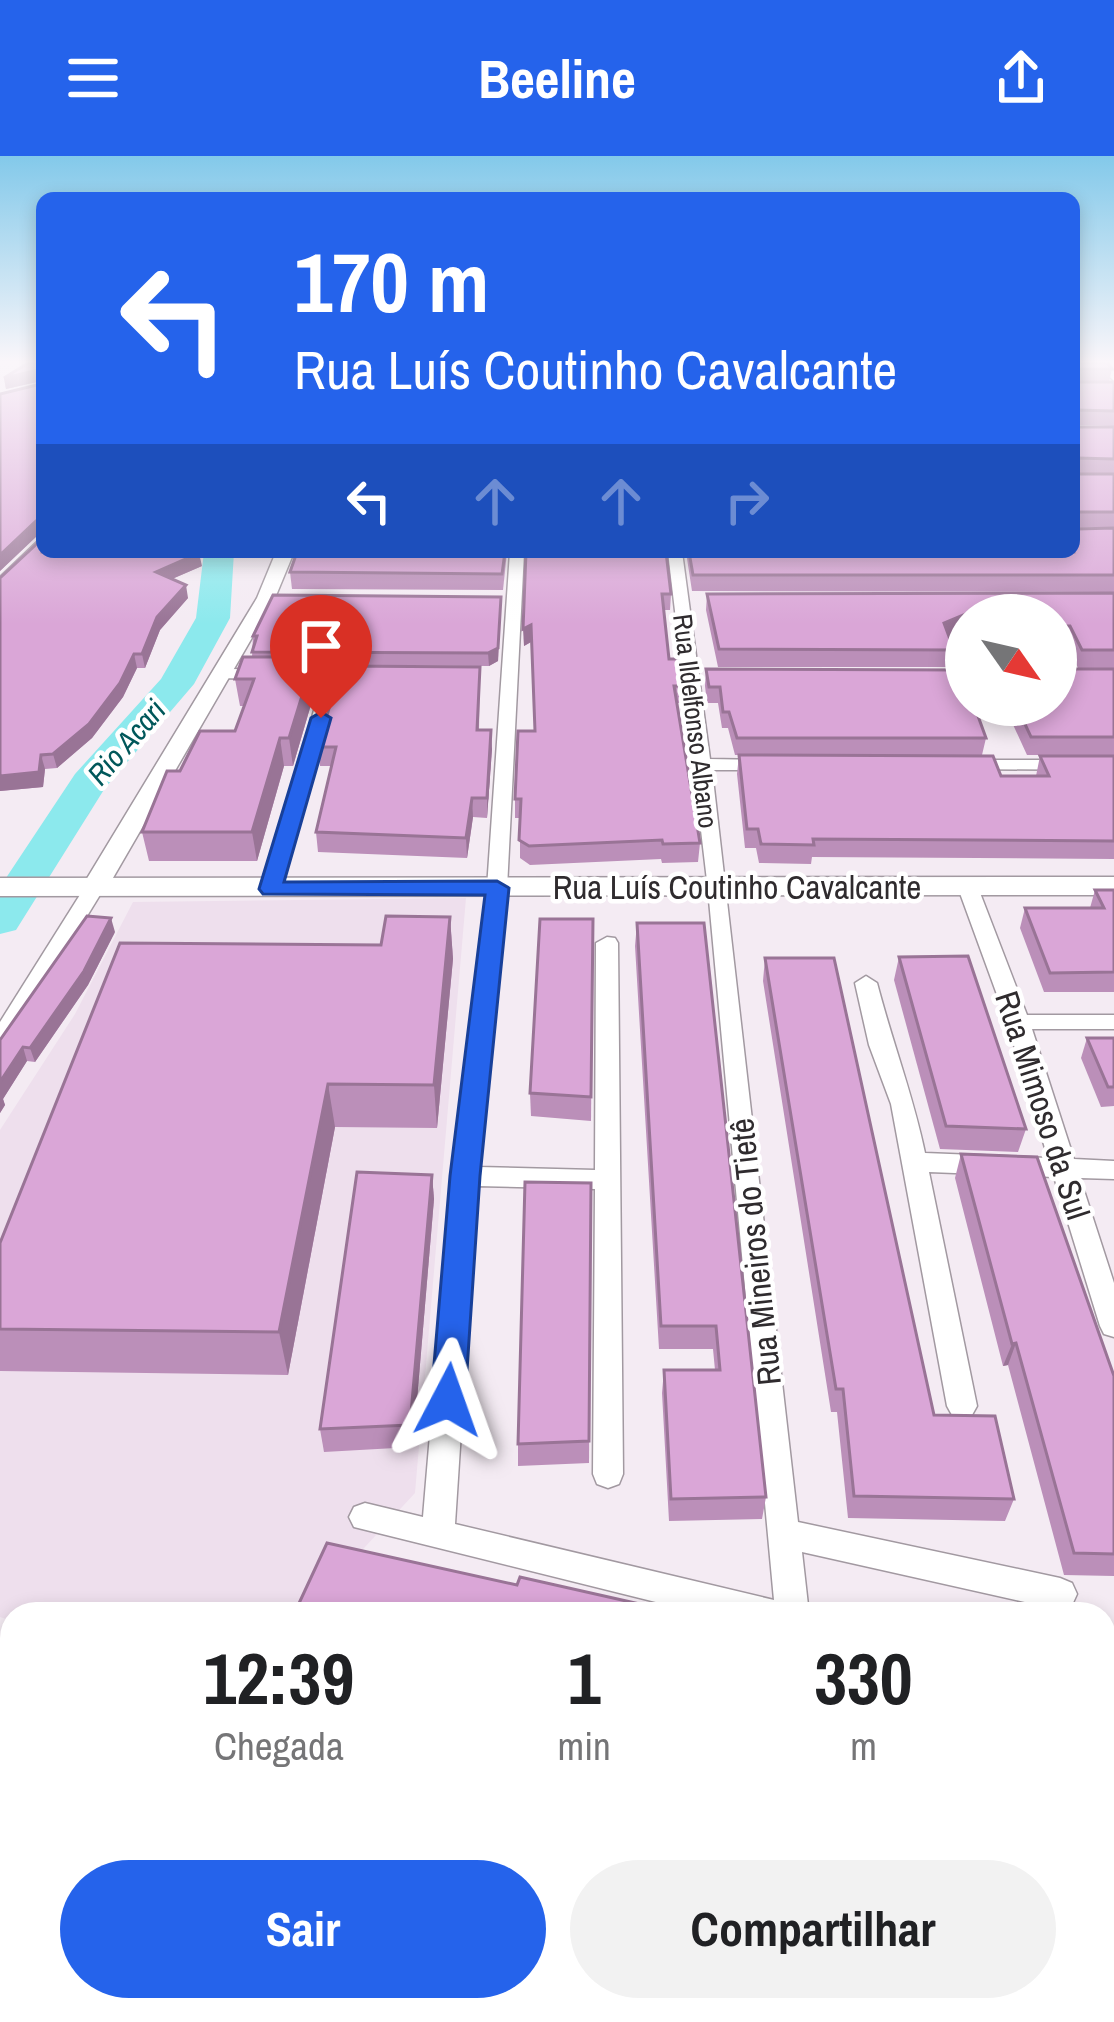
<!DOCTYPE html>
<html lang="pt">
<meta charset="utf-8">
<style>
:root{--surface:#fff;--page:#f2f2f2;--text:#202124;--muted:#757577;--accent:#2563eb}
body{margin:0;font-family:"Archivo Narrow",sans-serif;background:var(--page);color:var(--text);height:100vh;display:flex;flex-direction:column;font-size:45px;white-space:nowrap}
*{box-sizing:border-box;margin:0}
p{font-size:39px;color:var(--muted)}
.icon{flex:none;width:66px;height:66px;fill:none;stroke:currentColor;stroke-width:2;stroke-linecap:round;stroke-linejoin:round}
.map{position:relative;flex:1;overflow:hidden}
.sheet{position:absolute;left:0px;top:1446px;width:1116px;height:420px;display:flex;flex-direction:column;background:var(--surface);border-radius:36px 36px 0 0;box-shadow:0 6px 18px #0003}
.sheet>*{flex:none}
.top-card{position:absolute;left:36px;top:36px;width:1044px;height:366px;border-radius:18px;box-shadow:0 6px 18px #0003;background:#2563eb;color:#fff;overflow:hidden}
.needle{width:78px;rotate:124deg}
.fabs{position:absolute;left:945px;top:438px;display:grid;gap:24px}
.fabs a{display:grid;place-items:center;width:132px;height:132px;border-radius:50%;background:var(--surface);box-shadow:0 6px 18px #0003;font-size:60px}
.pin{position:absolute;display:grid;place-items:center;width:102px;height:102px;color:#fff;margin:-123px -51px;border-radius:50% 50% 50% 0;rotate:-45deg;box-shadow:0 0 12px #0007}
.pin .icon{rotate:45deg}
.me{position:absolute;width:132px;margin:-66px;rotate:4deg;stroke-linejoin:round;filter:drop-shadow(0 0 9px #0008)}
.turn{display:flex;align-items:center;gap:42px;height:252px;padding:0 60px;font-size:54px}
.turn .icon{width:156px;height:156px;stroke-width:2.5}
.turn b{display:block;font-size:84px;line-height:102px}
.lanes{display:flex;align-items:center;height:114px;padding:0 60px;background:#0003;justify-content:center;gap:60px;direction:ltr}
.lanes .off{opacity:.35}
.eta{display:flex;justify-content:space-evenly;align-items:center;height:204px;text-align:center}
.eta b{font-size:72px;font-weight:800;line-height:84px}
.cta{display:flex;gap:24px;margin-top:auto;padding:24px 60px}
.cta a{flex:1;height:138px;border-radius:72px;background:var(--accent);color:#fff;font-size:48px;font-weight:800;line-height:138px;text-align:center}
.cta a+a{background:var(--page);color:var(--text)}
header{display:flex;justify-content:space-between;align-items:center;height:156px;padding:0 60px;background:var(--accent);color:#fff;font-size:54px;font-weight:800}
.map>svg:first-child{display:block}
.built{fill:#eedfed}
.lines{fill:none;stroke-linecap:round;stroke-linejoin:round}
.river{fill:#8ce9ed;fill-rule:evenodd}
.minor-casing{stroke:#a299a1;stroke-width:3}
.tertiary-casing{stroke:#a299a1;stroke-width:3}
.secondary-casing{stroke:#a299a1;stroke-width:3}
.minor{fill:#fff;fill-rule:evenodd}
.tertiary{fill:#fff;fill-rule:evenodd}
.secondary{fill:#fff;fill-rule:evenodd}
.wall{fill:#bb8fb9}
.shaded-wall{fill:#997496}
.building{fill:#daa6d7;stroke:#997496;stroke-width:3}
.route{fill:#2563eb;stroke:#184099;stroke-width:3}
.labels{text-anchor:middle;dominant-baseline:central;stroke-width:9;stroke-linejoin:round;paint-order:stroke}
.far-street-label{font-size:27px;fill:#2f2b2e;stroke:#fff}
.far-water-label{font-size:30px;font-style:italic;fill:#00575a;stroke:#fff}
.street-label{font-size:33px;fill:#2f2b2e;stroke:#fff}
</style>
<header><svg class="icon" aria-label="menu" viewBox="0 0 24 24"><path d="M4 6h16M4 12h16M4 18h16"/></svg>Beeline<svg class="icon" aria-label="share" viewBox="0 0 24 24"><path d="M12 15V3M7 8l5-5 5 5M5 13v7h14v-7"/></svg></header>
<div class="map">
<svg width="1114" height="1866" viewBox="0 0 1114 1866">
<rect width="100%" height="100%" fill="#f4ebf3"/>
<path class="built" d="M 466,742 L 415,1337 L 303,1458 L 12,1458 L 12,1465 L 0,1461 L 0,974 L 75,858 L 133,746 Z"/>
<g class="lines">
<path class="river" d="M 204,396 L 234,396 L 230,462 L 194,528 L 105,632 L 16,774 L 0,778 L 0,731 L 75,618 L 161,523 L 196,462 Z"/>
<defs>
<g id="minor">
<path d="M 1096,207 L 1107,207 L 1114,215 L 1114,225 Z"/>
<path d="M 42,381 L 42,393 L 0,434 L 0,421 Z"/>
<path d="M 510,396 L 524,396 L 507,732 L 479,1011 L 595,1014 L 596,787 L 607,781 L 615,782 L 618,787 L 623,1318 L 619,1328 L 608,1332 L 597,1328 L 593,1318 L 595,1033 L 477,1030 L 455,1368 L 774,1444 L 708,733 L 668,396 L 682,396 L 710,603 L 770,604 L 779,609 L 770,614 L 712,614 L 798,1366 L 1060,1422 L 1072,1427 L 1077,1438 L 1072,1449 L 1060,1454 L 802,1396 L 809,1458 L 704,1458 L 354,1371 L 349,1361 L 354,1351 L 365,1347 L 423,1361 L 452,1020 L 487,732 Z"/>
<path d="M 222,513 L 367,514 L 375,519 L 367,524 L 340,524 L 281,733 L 271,739 L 261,733 L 323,524 L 216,522 L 216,514 Z"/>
<path d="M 966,604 L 1114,604 L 1114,614 L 960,613 L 957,609 Z"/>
<path d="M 967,723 L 977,729 L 1027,859 L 1114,859 L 1114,873 L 1032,873 L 1074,1003 L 1114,1005 L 1114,1023 L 1080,1022 L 1114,1127 L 1114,1181 L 1104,1178 L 1100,1170 L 1054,1021 L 929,1016 L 977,1250 L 972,1259 L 962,1263 L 952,1259 L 947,1250 L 891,948 L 869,889 L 855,827 L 866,820 L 877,827 C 892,885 913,939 925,997 L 1048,1002 L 1007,866 L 957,729 Z"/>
<path d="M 93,728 L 103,734 L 8,889 L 0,892 L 0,866 L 83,734 Z"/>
<path d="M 1104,1507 L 1114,1509 L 1114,1543 L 1104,1541 Z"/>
</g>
<path id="tertiary" d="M 276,396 L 294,396 L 275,442 L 106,734 L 93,742 L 84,739 L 80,734 L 257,442 Z"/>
<path id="secondary" d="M 1114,721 L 1114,739 L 0,740 L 0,722 Z"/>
</defs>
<use href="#minor" class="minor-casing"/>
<use href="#tertiary" class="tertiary-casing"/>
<use href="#secondary" class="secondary-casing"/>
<use href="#minor" class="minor"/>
<use href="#tertiary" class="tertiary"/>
<use href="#secondary" class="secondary"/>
</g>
<g class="wall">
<path d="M 42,207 L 42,378 L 39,378 L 0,415 L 0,238 L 41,228 L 41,225 L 6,233 L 4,222 Z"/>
<path d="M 1074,207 L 1112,213 L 1109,226 L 1114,226 L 1114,270 L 1075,269 L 1077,271 L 1114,271 L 1114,318 L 1076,317 L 1078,318 L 1114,318 L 1114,371 L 1078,371 L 1114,372 L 1114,436 L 692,435 L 686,396 L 1074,396 Z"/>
<path d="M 507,396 L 503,434 L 292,433 L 290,416 Z"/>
<path d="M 526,396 L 671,438 L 670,454 L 664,454 L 669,503 L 683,530 L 681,547 L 677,547 L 700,687 L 698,706 L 662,707 L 661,703 L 530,709 L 520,702 L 520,662 L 515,662 L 515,643 L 535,575 L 531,486 L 524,490 Z"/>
<path d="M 202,410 L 172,423 L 188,442 L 160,474 L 145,512 L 137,512 L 123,541 L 92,582 L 57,612 L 45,613 L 43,631 L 0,635 L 0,422 Z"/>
<path d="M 1114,437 L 1114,512 L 1078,512 L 1066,487 L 1056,487 L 1056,459 L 966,459 L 966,474 L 949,481 L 954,494 L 951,511 L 718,511 L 706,454 L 707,438 Z"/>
<path d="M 501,441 L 498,505 L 489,510 L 315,509 L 317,528 L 293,610 L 284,610 L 257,705 L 149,705 L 142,676 L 180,615 L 235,575 L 244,550 L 240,550 L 235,523 L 252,501 L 253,480 Z"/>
<path d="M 480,511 L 479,574 L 492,593 L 487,662 L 473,661 L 467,702 L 318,696 L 316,676 L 332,610 L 320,610 L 318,591 Z"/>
<path d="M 706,513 L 986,582 L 982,599 L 735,599 L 728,572 L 722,572 L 718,547 L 707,547 L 705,530 Z"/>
<path d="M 1114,513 L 1114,599 L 1027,599 L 1004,549 L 1056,549 Z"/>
<path d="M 739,599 L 1001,620 L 1036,620 L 1040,600 L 1114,600 L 1114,703 L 812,701 L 811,708 L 759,707 L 756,692 L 745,692 L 737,618 Z"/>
<path d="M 1095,734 L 1114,734 L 1114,836 L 1044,836 L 1020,772 L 1025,752 L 1090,752 Z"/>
<path d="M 450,761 L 453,803 L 437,972 L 335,971 L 288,1219 L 0,1215 L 0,1087 L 381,789 Z"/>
<path d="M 593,763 L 591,965 L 531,960 L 530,937 Z"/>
<path d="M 637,767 L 766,1341 L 762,1363 L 669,1365 L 662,1237 L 664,1214 L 715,1214 L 713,1193 L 659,1193 L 635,790 Z"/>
<path d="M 115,776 L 88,829 L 35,906 L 27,905 L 3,943 L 5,949 L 0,957 L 0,884 Z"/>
<path d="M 899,801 L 1026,973 L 1018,996 L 940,993 L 894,824 Z"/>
<path d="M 765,802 L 934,1259 L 1014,1343 L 1005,1365 L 848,1362 L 837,1256 L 831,1256 L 763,825 Z"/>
<path d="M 1087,882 L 1114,882 L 1114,950 L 1101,951 L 1081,902 Z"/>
<path d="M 961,998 L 1114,1220 L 1114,1420 L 1064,1419 L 1008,1209 L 1003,1210 L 955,1022 Z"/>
<path d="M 432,1019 L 434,1043 L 413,1291 L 324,1296 L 320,1273 Z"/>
<path d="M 591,1027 L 589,1307 L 518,1310 L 518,1288 Z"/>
<path d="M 1104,1537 L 1114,1540 L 1114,1677 L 1104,1675 Z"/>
</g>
<g class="shaded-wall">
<path d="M 38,214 L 41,225 L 6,233 L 4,222 Z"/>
<path d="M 36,365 L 39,378 L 0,415 L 0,399 Z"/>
<path d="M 199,397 L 202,410 L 158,429 L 156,416 Z"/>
<path d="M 186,429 L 188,442 L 160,474 L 145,512 L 142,498 L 157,461 Z"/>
<path d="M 501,441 L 498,505 L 489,510 L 488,497 Z"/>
<path d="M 973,455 L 973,459 L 966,459 L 966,474 L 941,484 L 944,467 Z"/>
<path d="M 531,469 L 531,486 L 524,490 L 523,473 Z"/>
<path d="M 134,498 L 137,512 L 123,541 L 92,582 L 57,612 L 53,598 Z"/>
<path d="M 314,501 L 317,528 L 293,610 L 289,582 Z"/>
<path d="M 491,574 L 492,593 L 487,662 L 487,642 Z"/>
<path d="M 280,582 L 284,610 L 257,705 L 252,676 Z"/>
<path d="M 41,599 L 45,613 L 43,631 L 0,635 L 0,620 Z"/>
<path d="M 472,642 L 473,661 L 467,702 L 466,682 Z"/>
<path d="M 450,761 L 453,803 L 437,972 L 434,929 Z"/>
<path d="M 111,762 L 115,776 L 88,829 L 35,906 L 30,892 Z"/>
<path d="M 23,891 L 27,905 L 3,943 L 5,949 L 0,957 L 0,926 Z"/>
<path d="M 328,928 L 335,971 L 288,1219 L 279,1176 Z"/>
<path d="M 432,1019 L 434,1043 L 413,1291 L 410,1269 Z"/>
<path d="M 1016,1187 L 1008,1209 L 1003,1210 L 1012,1188 Z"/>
</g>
<g class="building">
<path d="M 28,207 L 42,207 L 42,217 L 38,214 L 4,222 Z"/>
<path d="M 1074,207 L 1107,207 L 1112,213 L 1077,213 L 1074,226 Z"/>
<path d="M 42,224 L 42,365 L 36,365 L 0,399 L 0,238 L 41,228 Z"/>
<path d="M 1074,226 L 1114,226 L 1114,255 L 1077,254 L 1074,263 Z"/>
<path d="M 1074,268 L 1077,271 L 1114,271 L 1114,303 L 1078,302 L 1074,311 Z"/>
<path d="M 1074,315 L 1078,318 L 1114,318 L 1114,356 L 1078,356 L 1074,360 Z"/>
<path d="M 1074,362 L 1078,373 L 1114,372 L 1114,419 L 693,419 L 689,396 L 1074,396 Z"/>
<path d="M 42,383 L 42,396 L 199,397 L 156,416 L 186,429 L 157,461 L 142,498 L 134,498 L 120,527 L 89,568 L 53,598 L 41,599 L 39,616 L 0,620 L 0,422 Z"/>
<path d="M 297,396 L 505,396 L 502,418 L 290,416 Z"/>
<path d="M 526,396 L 666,396 L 671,438 L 662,438 L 669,503 L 679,503 L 683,530 L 674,530 L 700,687 L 663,688 L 662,684 L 529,690 L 519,684 L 521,643 L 515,643 L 518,575 L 535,575 L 531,469 L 523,473 Z"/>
<path d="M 1114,437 L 1114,494 L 1082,494 L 1070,470 L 1056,470 L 1056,459 L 975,459 L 973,455 L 944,467 L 954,494 L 719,493 L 707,438 Z"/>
<path d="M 273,439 L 501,441 L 498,492 L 488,497 L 252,496 L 257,480 L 253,480 Z"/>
<path d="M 243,501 L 314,501 L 289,582 L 280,582 L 252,676 L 142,676 L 167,615 L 180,615 L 200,575 L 235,575 L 254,523 L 235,523 Z"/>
<path d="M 341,510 L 480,511 L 477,574 L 491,574 L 487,642 L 472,642 L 466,682 L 316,676 L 336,591 L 318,591 Z"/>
<path d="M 706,513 L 961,514 L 966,528 L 966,549 L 974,549 L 986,582 L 737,582 L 729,556 L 723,556 L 720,531 L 709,531 Z"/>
<path d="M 1056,513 L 1114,513 L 1114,581 L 1031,581 L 1016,549 L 1056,549 Z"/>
<path d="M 739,599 L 993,600 L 1001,620 L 1049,620 L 1040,600 L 1114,600 L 1114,685 L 813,683 L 814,689 L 761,688 L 758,673 L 747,673 Z"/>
<path d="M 1095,734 L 1114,734 L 1114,816 L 1050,817 L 1025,752 L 1104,752 Z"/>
<path d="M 87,760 L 111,762 L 84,815 L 30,892 L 23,891 L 0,926 L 0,884 Z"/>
<path d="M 386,760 L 450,761 L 434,929 L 328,928 L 279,1176 L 0,1173 L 0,1087 L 120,787 L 381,789 Z"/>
<path d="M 540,763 L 593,763 L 591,941 L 530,937 Z"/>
<path d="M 637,767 L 704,767 L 766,1341 L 671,1343 L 664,1214 L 720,1214 L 716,1170 L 661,1170 Z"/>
<path d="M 968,800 L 1026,973 L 946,970 L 899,801 Z"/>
<path d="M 765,802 L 834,802 L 934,1259 L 995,1260 L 1014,1343 L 854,1340 L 843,1233 L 836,1233 Z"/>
<path d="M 1087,882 L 1114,882 L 1114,931 L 1108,931 Z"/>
<path d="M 961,998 L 1037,1001 L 1114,1220 L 1114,1398 L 1074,1397 L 1016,1187 L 1012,1188 Z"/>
<path d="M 357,1016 L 432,1019 L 410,1269 L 320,1273 Z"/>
<path d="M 525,1026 L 591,1027 L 589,1285 L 518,1288 Z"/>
<path d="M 327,1387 L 517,1429 L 520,1421 L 684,1458 L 294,1458 Z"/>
<path d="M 1104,1537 L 1114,1540 L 1114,1635 L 1104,1632 Z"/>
</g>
<linearGradient id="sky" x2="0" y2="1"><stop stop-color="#83c9ea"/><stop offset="0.44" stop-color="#faf6fa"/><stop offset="1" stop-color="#faf6fa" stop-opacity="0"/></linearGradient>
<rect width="1114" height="468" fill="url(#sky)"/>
<path class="route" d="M 321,556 L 331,562 L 284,726 L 497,725 L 509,732 L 480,1020 L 465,1244 L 460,1254 L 448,1258 L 436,1254 L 431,1244 L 450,1020 L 485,739 L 263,738 L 259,733 L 311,562 Z"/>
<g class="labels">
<g class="far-street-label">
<text transform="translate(696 565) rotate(83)">Rua Ildelfonso Albano</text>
</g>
<g class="far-water-label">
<text transform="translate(126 586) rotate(-49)">Rio Acari</text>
</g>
<g class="street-label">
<text x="737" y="731">Rua Luís Coutinho Cavalcante</text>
<text transform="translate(1043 949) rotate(72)">Rua Mimoso da Sul</text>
<text transform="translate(755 1096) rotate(-96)">Rua Mineiros do Tietê</text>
</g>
</g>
</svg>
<div class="fabs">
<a><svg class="needle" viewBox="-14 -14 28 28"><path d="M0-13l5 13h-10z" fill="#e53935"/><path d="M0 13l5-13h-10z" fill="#757577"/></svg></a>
</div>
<div class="pin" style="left:321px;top:562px;background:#d93025"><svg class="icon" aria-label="arrive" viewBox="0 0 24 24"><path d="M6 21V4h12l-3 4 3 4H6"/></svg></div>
<svg class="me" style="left:448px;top:1244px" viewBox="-20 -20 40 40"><path d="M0-17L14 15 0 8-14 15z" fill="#2563eb" stroke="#fff" stroke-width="4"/></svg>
<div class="top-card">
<div class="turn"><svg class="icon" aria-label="left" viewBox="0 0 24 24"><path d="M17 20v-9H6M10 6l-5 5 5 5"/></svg><div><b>170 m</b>Rua Luís Coutinho Cavalcante</div></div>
<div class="lanes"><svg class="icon" aria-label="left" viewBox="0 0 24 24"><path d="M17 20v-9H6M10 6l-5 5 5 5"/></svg><svg class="icon off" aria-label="ahead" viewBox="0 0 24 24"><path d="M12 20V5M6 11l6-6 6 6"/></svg><svg class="icon off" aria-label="ahead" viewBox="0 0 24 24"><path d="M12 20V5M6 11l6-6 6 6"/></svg><svg class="icon off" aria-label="right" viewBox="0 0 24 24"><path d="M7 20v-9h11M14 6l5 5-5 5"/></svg></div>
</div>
<section class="sheet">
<div class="eta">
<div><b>12:39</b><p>Chegada</p></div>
<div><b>1</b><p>min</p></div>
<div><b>330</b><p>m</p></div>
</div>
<div class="cta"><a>Sair</a><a>Compartilhar</a></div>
</section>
</div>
